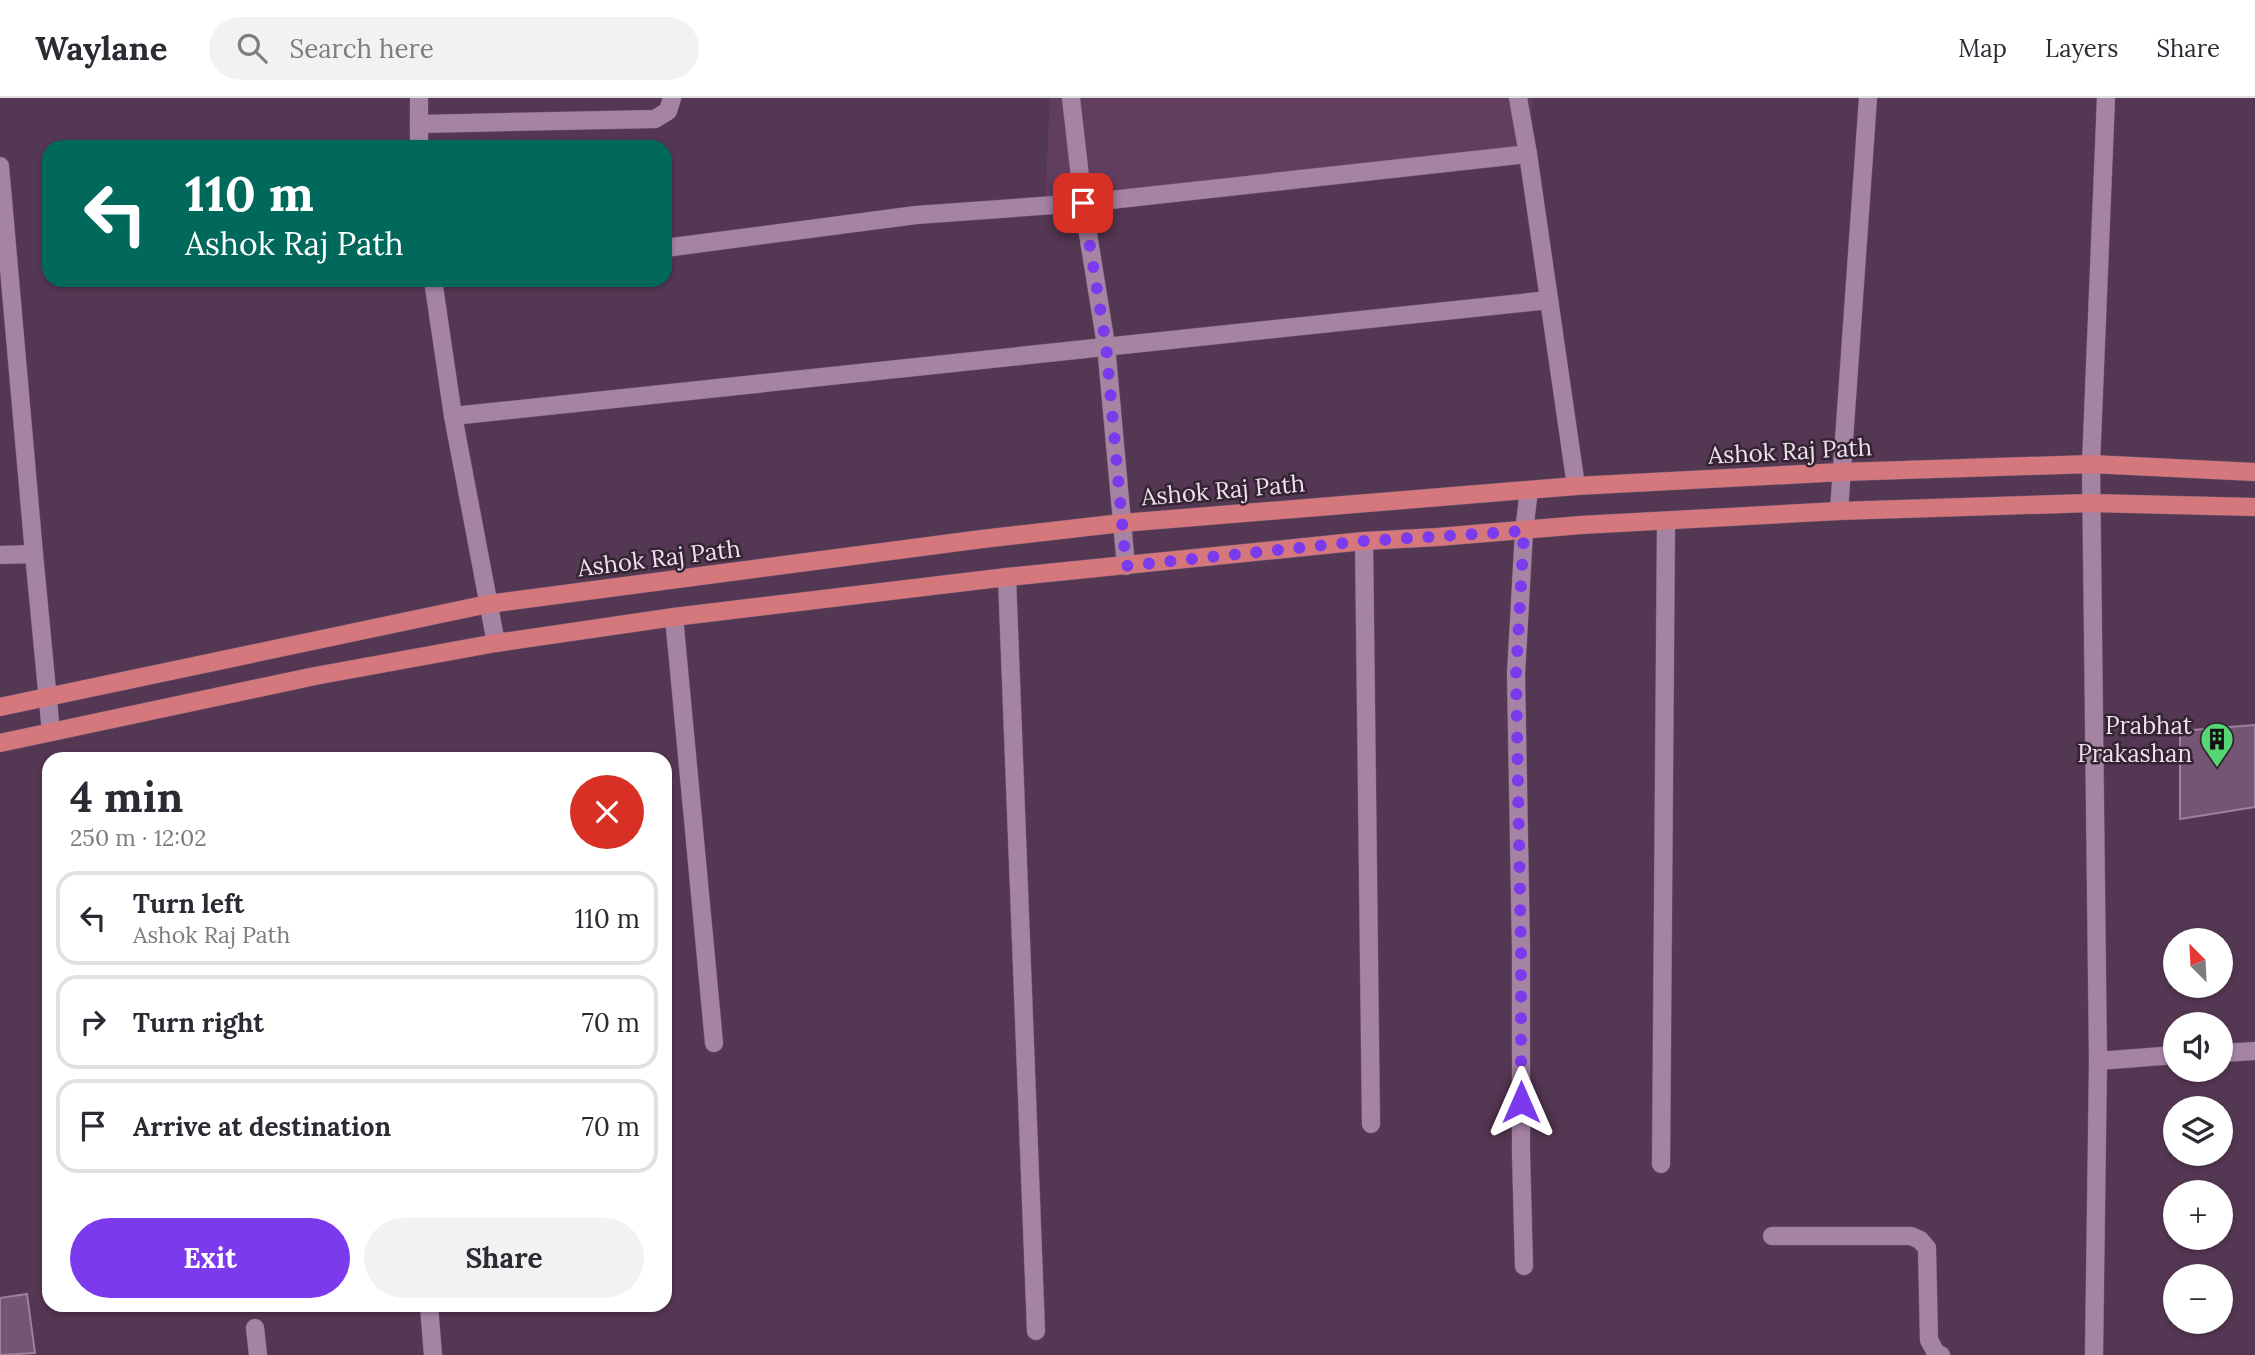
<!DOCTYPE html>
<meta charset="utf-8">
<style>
:root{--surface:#fff;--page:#f2f2f3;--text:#2b2b33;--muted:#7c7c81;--line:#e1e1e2;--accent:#7c3aed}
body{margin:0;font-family:Lora,serif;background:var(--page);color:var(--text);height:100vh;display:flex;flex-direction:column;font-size:26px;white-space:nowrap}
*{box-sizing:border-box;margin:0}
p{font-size:23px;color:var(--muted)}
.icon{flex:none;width:38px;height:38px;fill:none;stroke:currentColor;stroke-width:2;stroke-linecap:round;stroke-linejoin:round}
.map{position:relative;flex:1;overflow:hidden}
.drawer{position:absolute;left:42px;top:654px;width:630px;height:560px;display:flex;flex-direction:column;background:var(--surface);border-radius:21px;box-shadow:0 2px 5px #0004}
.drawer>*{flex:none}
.top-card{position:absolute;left:42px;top:42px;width:630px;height:147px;border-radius:21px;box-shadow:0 2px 5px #0004;background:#00695c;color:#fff;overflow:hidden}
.needle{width:46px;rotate:336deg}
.buttons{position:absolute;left:2163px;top:830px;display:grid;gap:14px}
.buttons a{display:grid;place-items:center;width:70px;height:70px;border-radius:50%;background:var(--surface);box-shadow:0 2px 5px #0004;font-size:35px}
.pin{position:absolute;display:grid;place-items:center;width:60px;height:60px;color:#fff;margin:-30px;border-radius:14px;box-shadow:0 4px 10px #0006}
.me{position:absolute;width:77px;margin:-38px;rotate:0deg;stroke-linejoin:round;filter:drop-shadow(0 0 5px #0008)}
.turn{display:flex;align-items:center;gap:24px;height:147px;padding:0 28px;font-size:32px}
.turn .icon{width:91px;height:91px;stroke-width:2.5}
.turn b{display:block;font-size:49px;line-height:60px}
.round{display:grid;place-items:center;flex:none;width:74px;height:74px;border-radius:37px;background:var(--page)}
.overview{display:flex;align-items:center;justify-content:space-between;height:119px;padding:0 28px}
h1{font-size:42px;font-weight:700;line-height:52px}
.cta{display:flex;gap:14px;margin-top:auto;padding:14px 28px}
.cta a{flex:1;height:80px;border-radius:42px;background:var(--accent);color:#fff;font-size:28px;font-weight:700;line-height:80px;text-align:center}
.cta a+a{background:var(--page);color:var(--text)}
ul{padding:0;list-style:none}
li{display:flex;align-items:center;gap:21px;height:94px;margin:0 14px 10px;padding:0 14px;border:4px solid var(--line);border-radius:21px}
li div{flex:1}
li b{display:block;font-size:26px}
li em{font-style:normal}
header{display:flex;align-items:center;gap:42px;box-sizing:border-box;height:98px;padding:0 35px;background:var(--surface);border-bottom:2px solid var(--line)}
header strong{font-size:33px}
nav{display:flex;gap:38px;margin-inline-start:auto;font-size:24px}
.search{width:490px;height:63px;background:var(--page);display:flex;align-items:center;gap:18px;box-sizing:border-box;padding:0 24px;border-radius:38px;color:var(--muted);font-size:26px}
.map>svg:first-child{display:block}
.built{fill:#613e60}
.building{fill:#745573;stroke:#a07e9e;stroke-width:2}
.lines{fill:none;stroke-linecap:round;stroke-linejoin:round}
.minor-casing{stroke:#70576f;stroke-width:19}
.major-casing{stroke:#70576f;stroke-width:19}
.minor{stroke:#a583a3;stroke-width:18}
.major{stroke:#d4787d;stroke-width:18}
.route{stroke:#7c3aed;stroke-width:12;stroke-dasharray:0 21.6}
.labels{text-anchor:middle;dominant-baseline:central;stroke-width:5;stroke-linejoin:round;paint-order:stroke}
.street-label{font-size:24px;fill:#f1dff0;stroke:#322431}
.poi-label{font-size:24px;fill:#f1dff0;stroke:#322431;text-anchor:end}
</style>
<header>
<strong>Waylane</strong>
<div class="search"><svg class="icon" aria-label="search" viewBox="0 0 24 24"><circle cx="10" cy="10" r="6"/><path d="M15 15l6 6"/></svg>Search here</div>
<nav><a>Map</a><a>Layers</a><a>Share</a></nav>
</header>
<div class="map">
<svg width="2255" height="1257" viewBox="0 0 2255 1257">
<rect width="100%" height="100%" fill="#543753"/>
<path class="built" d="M 1050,0 L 1533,0 L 1528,56 L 1045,108 Z"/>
<g class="building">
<path d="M 2255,627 L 2255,709 L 2180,721 L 2180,633 Z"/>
<path d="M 27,1196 L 35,1255 L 0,1257 L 0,1200 Z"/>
</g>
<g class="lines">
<defs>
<g id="minor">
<path d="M 419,0 L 419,49"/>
<path d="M 1071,0 L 1083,105 L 1106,247 L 1126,468"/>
<path d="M 1518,0 L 1528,56 L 1576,388"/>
<path d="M 419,26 L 655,21 L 668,13 L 672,0"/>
<path d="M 0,68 L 34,456 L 51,634"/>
<path d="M 665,150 L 916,117 L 1083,105 L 1528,56"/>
<path d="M 433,182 L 453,318"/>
<path d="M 1839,413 L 1868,0"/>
<path d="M 1364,443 L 1371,1026"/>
<path d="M 0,457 L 34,456"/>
<path d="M 1007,479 L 1036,1233"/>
<path d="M 674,519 L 714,945"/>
<path d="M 496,545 L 453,318 L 1549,202"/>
<path d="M 2221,955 L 2255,953"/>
<path d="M 2098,963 L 2175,957"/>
<path d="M 1661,1066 L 1666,424"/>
<path d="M 1772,1138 L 1911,1138 L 1920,1142 L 1927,1150 L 1929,1242 L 1936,1255 L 1941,1257"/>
<path d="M 1524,1168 L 1521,1055 L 1521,852 L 1516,576 L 1524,433 L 1529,392"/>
<path d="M 429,1208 L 433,1257"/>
<path d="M 255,1230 L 258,1257"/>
<path d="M 2094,1257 L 2098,963 L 2091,366 L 2106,0"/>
</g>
<g id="major">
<path d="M 0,609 L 488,506 L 982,441 L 1122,425 L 1576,388 L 1842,374 L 2091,366 L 2255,374"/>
<path d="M 0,645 L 315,578 L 496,545 L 674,519 L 1007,479 L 1364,443 L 1438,439 L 1581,427 L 1839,413 L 2091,405 L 2255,409"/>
</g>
</defs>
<use href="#minor" class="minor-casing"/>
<use href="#major" class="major-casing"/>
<use href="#minor" class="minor"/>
<use href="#major" class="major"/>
</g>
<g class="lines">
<path class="route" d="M 1083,105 L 1106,247 L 1126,468 L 1364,443 L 1524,433 L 1516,576 L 1521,852 L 1521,1004"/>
</g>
<defs>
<symbol id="building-pin" viewBox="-11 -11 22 30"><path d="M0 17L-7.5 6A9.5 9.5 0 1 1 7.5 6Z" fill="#55d672" stroke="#322431"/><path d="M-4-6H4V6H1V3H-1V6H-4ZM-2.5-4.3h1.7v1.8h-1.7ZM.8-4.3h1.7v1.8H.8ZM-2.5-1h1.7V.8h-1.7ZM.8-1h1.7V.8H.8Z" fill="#111"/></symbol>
</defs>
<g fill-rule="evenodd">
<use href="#building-pin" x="2198" y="622" width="38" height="52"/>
</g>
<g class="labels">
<g class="street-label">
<text transform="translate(1790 353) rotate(-3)">Ashok Raj Path</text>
<text transform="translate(1223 392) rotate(-5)">Ashok Raj Path</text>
<text transform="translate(659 460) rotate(-7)">Ashok Raj Path</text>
</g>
<g class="poi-label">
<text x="2192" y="627">Prabhat<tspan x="2192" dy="28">Prakashan</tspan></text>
</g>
</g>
</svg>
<div class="buttons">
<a><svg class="needle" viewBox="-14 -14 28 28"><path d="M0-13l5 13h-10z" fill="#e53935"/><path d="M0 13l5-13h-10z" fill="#7c7c81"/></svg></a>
<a><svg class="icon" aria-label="sound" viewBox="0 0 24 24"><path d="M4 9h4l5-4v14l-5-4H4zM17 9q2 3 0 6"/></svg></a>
<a><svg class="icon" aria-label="layers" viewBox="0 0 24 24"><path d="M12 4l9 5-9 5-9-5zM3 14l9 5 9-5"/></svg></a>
<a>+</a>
<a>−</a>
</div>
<div class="pin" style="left:1083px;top:105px;background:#d93025"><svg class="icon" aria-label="arrive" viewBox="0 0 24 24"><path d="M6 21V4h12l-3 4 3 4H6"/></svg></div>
<svg class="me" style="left:1521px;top:1004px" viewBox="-20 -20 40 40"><path d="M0-17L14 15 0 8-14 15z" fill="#7c3aed" stroke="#fff" stroke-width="4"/></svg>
<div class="top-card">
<div class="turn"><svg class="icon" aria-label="left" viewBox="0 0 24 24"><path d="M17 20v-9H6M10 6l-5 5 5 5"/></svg><div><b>110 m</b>Ashok Raj Path</div></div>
</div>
<section class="drawer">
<div class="overview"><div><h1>4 min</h1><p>250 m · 12:02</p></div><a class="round" style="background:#d93025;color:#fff"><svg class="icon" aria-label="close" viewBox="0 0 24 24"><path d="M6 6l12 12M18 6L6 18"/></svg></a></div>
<ul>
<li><svg class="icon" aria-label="left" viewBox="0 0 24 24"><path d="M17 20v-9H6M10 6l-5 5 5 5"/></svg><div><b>Turn left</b><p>Ashok Raj Path</p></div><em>110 m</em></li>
<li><svg class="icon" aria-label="right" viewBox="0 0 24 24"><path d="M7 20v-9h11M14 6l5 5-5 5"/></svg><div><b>Turn right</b></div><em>70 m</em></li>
<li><svg class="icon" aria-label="arrive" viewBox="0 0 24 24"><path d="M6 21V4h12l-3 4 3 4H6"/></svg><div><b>Arrive at destination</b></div><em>70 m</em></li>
</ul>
<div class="cta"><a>Exit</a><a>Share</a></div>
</section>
</div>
